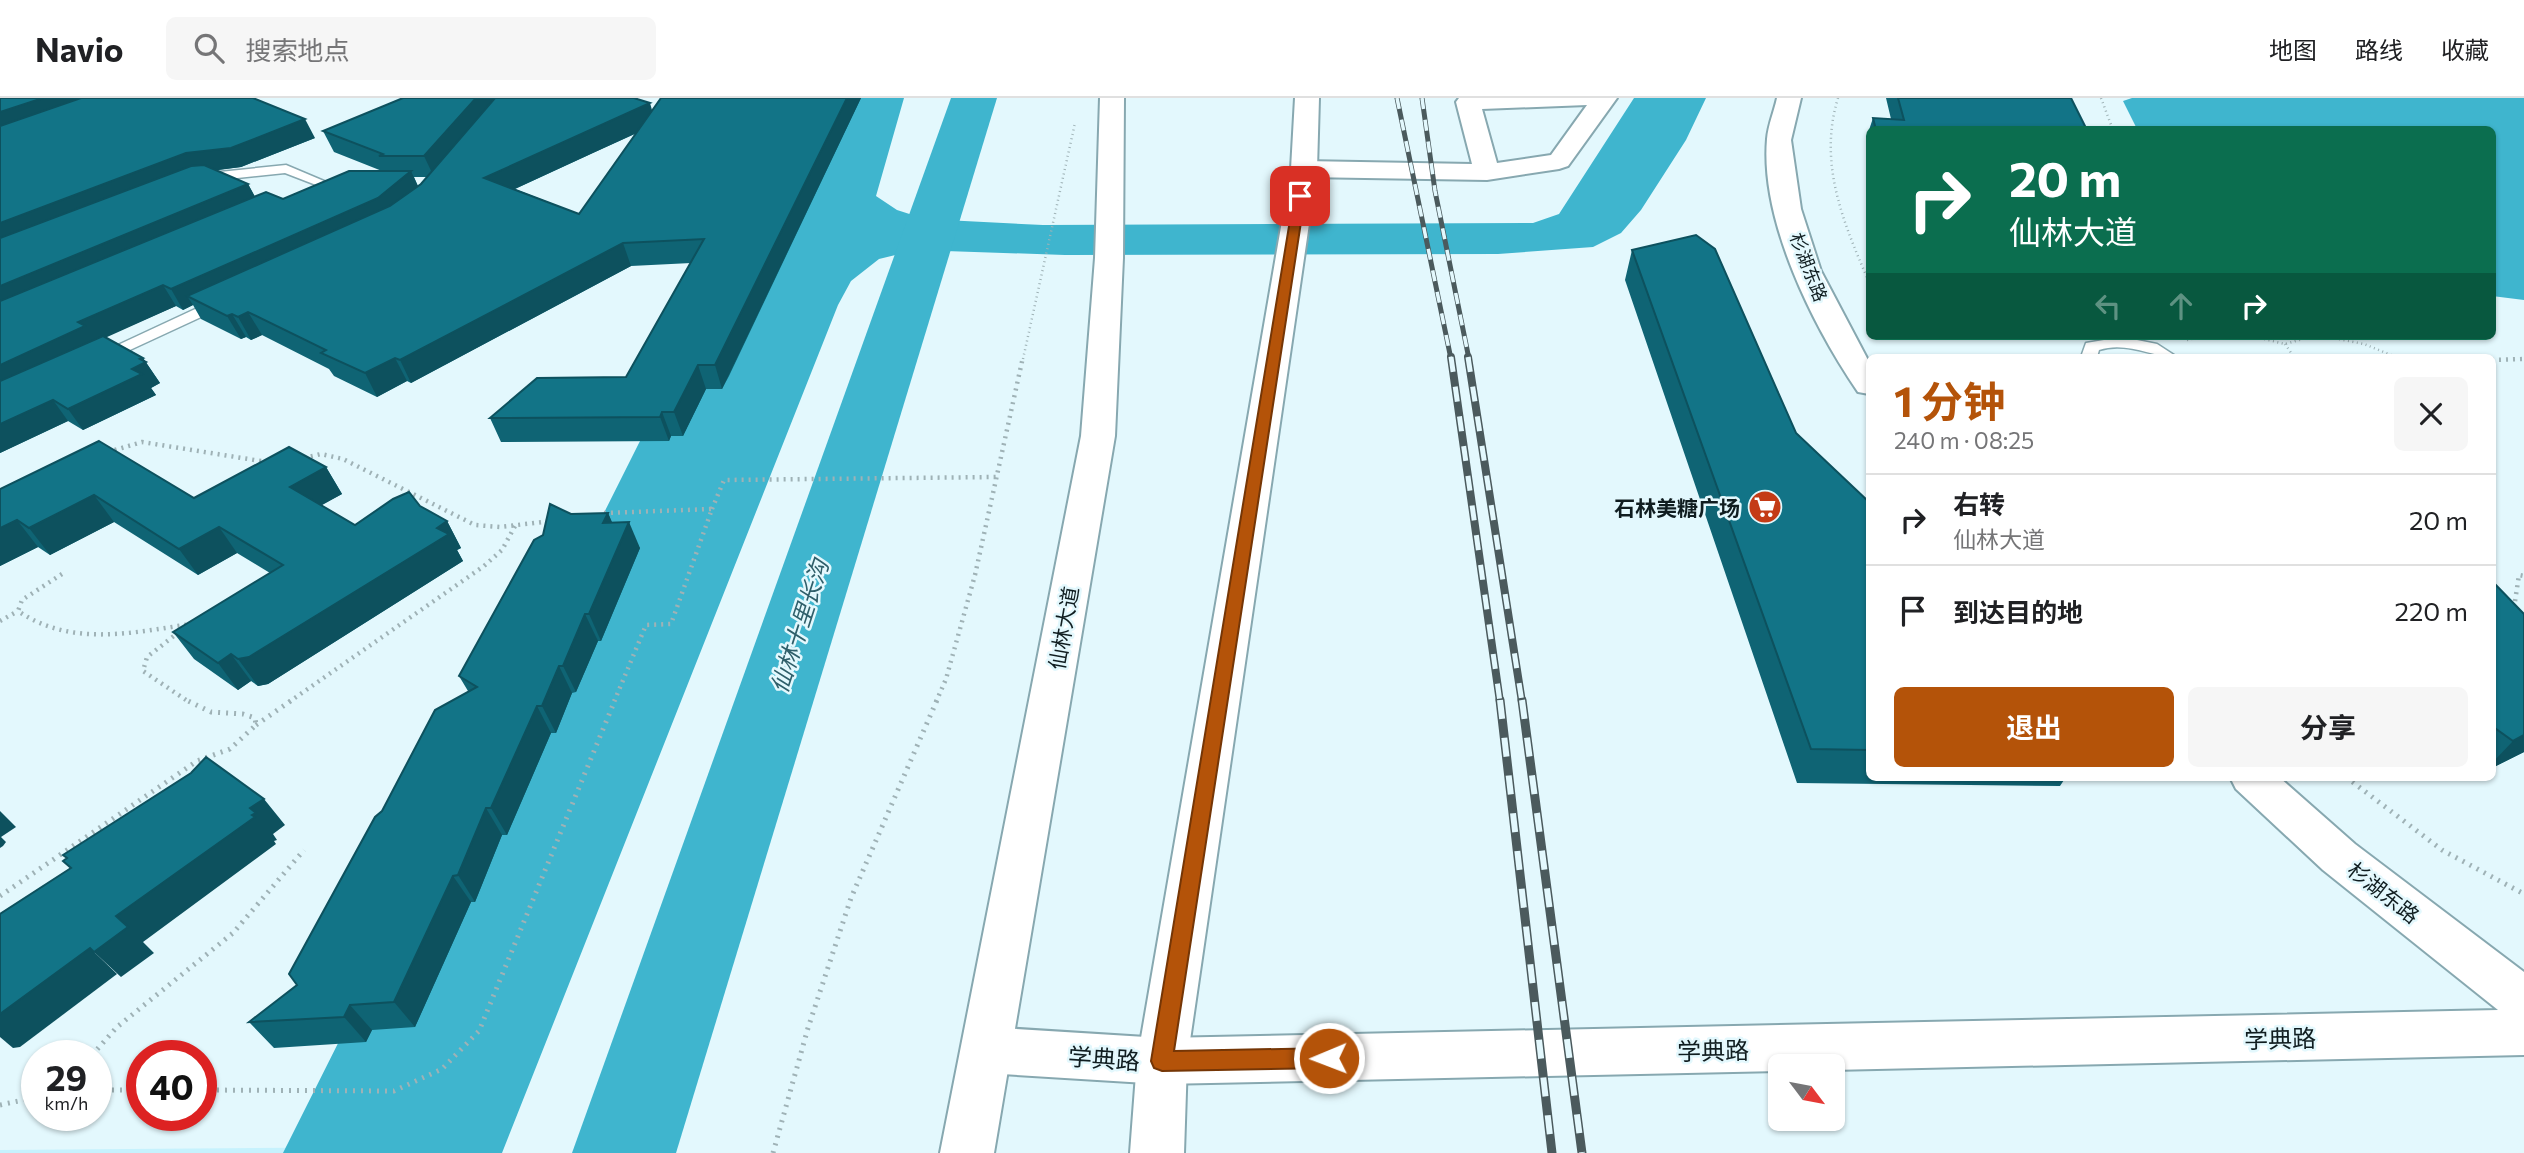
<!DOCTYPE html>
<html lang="zh">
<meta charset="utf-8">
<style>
:root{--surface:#fff;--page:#f6f6f6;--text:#202124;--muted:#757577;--line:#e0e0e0;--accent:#b45309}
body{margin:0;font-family:Commissioner,"Noto Sans SC",sans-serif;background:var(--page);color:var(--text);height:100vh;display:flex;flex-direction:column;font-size:26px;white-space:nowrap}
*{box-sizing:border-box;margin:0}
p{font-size:23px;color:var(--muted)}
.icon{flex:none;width:38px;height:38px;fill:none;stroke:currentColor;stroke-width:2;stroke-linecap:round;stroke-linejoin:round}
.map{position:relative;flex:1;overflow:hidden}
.drawer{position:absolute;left:1866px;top:256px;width:630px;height:427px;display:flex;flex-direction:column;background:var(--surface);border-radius:10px;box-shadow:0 2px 5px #0004}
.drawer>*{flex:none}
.top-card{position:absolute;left:1866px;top:28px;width:630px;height:214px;border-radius:10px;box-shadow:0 2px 5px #0004;background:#0b6e4f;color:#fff;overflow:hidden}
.needle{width:46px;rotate:122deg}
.buttons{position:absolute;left:1768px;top:956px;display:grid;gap:14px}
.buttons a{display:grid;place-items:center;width:77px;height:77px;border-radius:10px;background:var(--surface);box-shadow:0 2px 5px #0004;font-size:35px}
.speed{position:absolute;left:21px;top:942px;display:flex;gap:14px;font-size:35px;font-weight:700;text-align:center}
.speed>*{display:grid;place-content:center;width:91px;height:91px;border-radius:50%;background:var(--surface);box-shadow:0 2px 5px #0004;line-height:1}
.speed small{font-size:18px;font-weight:400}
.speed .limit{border:10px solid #d22;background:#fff;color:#111}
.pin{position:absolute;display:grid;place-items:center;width:60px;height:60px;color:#fff;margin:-30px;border-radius:14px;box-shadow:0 4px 10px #0006}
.me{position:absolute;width:77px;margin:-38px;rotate:269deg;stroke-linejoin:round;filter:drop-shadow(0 0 5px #0008)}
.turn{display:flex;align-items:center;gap:24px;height:147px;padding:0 28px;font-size:32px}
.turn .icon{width:91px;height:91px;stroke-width:2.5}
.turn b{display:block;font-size:49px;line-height:60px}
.lanes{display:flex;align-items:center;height:66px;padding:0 28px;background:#0003;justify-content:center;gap:35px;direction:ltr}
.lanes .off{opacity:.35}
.round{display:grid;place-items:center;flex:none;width:74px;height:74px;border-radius:10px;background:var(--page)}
.overview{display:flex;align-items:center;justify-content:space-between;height:119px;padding:0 28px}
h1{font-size:42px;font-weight:700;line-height:52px;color:var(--accent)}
.cta{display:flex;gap:14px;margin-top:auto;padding:14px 28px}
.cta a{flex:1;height:80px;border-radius:10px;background:var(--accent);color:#fff;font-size:28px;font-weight:700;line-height:80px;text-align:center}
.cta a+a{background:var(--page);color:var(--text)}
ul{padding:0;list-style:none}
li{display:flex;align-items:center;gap:21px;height:91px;padding:0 28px;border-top:2px solid var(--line)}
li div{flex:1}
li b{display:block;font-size:26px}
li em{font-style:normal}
header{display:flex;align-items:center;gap:42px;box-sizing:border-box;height:98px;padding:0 35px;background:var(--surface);border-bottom:2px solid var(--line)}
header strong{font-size:33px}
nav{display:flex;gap:38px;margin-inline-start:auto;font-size:24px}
.search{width:490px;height:63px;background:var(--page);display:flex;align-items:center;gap:18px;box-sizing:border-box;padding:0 24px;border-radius:10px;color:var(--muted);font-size:26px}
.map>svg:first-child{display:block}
.built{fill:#c6f2fd}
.water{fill:#3fb5ce}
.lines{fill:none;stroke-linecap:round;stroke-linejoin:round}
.river{fill:#3fb5ce;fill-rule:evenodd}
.lane-casing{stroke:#87a8b0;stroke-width:3}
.street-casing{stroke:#87a8b0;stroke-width:4}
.secondary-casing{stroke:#87a8b0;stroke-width:4}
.primary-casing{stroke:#87a8b0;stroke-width:4}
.path-far2{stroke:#9fb2b6;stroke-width:2.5;stroke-dasharray:1 3.5;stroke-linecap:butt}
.path-far1{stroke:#9fb2b6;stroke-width:4.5;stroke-dasharray:2 5;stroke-linecap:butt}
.path{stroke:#9fb2b6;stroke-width:5;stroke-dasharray:2 6;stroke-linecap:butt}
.lane{fill:#fff;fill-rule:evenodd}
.street{fill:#fff;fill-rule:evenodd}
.secondary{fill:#fff;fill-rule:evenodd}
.primary{fill:#fff;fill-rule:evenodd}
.rail-far2-casing{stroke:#4b5a5d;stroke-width:5}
.rail-far1-casing{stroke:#4b5a5d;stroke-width:8}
.rail-casing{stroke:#4b5a5d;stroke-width:9}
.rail-far2{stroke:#e3f8fd;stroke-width:3.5;stroke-dasharray:11;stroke-linecap:butt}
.rail-far1{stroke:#e3f8fd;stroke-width:5;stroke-dasharray:15;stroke-linecap:butt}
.rail{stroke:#e3f8fd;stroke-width:6;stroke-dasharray:19;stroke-linecap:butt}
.wall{fill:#0f6474;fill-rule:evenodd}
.shaded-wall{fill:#0d515e}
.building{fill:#127487;stroke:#0d515e;stroke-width:2}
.route{fill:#b45309;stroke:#753606;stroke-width:2}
.labels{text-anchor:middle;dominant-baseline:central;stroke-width:5;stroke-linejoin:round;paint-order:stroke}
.far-street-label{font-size:18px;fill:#101d20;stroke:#e3f8fd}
.poi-label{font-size:21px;font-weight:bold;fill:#101d20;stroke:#e3f8fd;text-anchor:end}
.street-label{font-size:21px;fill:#101d20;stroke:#e3f8fd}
.water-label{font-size:23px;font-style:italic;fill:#2f5f6a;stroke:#e3f8fd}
.near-street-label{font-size:24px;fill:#101d20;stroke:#e3f8fd}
</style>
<header>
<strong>Navio</strong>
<div class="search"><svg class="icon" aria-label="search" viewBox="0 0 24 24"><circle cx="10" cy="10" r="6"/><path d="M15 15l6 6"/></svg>搜索地点</div>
<nav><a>地图</a><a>路线</a><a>收藏</a></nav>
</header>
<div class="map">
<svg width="2524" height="1055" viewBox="0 0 2524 1055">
<rect width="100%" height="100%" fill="#e3f8fd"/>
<path class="built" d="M 400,1049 L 421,1055 L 0,1055 L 0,1052 Z"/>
<g class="water">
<path d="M 812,0 L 904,0 L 876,98 L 897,112 L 925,121 L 1043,127 L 1533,125 L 1559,116 L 1634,0 L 1706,0 L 1686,42 L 1641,112 L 1621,135 L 1593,149 L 1498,156 L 1065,157 L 916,152 L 879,161 L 851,183 L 838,207 L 502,1055 L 283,1055 Z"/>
<path d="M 2132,0 L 2524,0 L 2524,202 L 2492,198 L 2492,32 L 2137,31 L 2123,3 Z"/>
</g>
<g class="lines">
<path class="river" d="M 951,0 L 997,0 L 676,1055 L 572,1055 Z"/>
<defs>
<g id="lane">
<path d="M 286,67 L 331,86 L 324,90 L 285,75 L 200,84 L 193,80 L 200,76 Z"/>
<path d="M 221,199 L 227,201 L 227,207 L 104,264 L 92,264 L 90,260 Z"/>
<path d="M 2122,239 L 2157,246 L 2177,259 C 2151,259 2127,243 2099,252 L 2097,259 L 2081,259 L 2086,245 Z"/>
</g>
<path id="street" d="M 1459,0 L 1617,0 L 1568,68 L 1559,71 L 1487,82 L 1304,79 L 1295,76 L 1291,71 L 1295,66 L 1304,63 L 1472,66 L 1456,4 ZM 1587,7 L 1551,57 L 1497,65 L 1482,11 Z"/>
<g id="secondary">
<path d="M 1777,0 L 1801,0 L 1791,42 L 1801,111 L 1821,173 L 1869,264 L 1869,296 L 1858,294 C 1813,228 1760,123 1767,41 C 1768,27 1774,14 1777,0 Z"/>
<path d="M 2230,679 L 2279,679 L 2355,746 L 2524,874 L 2524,957 L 1832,972 L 1832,968 L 1780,968 L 1780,973 L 1162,986 L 986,975 L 968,968 L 961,952 L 968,936 L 986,929 L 1162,940 L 2498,912 L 2323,772 L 2236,691 Z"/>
</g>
<g id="primary">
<path d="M 1100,0 L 1124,0 L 1123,160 L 1115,338 L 994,1055 L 940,1055 L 1081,338 L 1095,160 Z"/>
<path d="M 1295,0 L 1319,0 L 1317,71 L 1187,963 L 1184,1055 L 1130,1055 L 1137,963 L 1291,71 Z"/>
</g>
</defs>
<use href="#lane" class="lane-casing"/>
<use href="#street" class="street-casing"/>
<use href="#secondary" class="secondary-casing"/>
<use href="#primary" class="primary-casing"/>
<g class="path-far2">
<path d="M 1838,0 C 1818,65 1843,124 1869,184"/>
<path d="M 2101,0 L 2113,32"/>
<path d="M 2251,238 L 2285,246 L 2306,240 L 2333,240 L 2364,246 L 2396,259"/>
<path d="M 2187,242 L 2206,238"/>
<path d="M 2285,246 L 2294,259"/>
<path d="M 1023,261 L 1075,25"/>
</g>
<g class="path-far1">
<path d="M 2492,262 L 2524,261"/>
<path d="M 108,354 L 142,344 L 267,364"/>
<path d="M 304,360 L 321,356 L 343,361 L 475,427 L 500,429 L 551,423"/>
<path d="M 712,411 L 724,382 L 996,379"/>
<path d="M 604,415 L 712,411 L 671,526 L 646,527 L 614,604"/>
<path d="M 62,476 L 22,502 L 18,513 C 71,549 131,535 191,526"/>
<path d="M 2514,510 L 2519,477 L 2524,478"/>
<path d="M 0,523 L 18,513"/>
<path d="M 179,534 L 147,559 L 143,573 L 189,604"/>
<path d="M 289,604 L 484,468 L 502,452 L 515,428"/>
<path d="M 936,604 L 946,581 L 975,477 L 1023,259"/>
</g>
<g class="path">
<path d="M 256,627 L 292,602"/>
<path d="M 2346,679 L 2442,752 L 2524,796"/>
<path d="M 0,798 L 197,663 L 230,651 L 256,627 L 255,620 L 243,616 L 211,614 L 186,602"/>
<path d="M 92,957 L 117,929 L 233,835 L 304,752"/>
<path d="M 96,992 L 142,992"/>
<path d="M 201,992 L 394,993 L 442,971 L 479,933 L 615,602"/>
<path d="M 0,1007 L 37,999"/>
<path d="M 773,1055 L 808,930 L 851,800 L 937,602"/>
</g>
<use href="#lane" class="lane"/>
<use href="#street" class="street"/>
<use href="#secondary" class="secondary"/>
<use href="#primary" class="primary"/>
<defs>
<g id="rail-far2">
<path d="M 1397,0 L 1451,261"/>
<path d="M 1422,0 L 1435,93 L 1469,261"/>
</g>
<g id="rail-far1">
<path d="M 1451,259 L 1500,604"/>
<path d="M 1468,259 L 1522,604"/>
</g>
<g id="rail">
<path d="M 1500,602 L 1552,1055"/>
<path d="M 1522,602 L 1582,1055"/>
</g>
</defs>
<use href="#rail-far2" class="rail-far2-casing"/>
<use href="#rail-far1" class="rail-far1-casing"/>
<use href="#rail" class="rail-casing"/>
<use href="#rail-far2" class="rail-far2"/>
<use href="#rail-far1" class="rail-far1"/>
<use href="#rail" class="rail"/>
</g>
<g class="wall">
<path d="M 0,0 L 315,40 L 241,69 L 216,72 L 248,86 L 255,99 L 283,101 L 382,73 L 334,54 L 323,33 L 652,13 L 661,0 L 861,0 L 729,278 L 722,291 L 706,291 L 683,338 L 671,338 L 669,343 L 501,344 L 490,320 L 626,279 L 691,165 L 631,168 L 411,285 L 407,283 L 377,299 L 334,278 L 329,271 L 262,237 L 251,242 L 246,239 L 241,241 L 201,221 L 193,207 L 183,212 L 176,208 L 105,239 L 143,260 L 160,285 L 151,290 L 156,297 L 83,332 L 68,323 L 0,355 ZM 637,35 L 579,116 L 515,91 L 595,54 ZM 414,79 L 427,79 L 418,88 Z"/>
<path d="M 1886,0 L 2071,0 L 2087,32 L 1869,32 L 1873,20 L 1891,21 Z"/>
<path d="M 1869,33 L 1869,57 L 1866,43 Z"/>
<path d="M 1632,152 L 1796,335 L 1869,404 L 1869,679 L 2066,679 L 2060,688 L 1797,685 L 1625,182 Z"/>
<path d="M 326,369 L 342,396 L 321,407 L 355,427 L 420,408 L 447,423 L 461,450 L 457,452 L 463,463 L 268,586 L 258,588 L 251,583 L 238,592 L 194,561 L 173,534 L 270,475 L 237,455 L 198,477 L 114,424 L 50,457 L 38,449 L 0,468 L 0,391 L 194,400 Z"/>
<path d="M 608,415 L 612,424 L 640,450 L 601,543 L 598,543 L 576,594 L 572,595 L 556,635 L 551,635 L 507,737 L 502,737 L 475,804 L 471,804 L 415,929 L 372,932 L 366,944 L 274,950 L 249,924 L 297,887 L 382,713 L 468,593 L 459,578 L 543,437 L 571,416 Z"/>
<path d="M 2492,483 L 2524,516 L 2524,654 L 2492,670 Z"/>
</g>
<g class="shaded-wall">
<path d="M 43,0 L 109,0 L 0,37 L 0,14 Z"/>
<path d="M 476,0 L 502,0 L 434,79 L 424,58 Z"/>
<path d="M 847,0 L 861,0 L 722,291 L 715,267 Z"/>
<path d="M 650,5 L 656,26 L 493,101 L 484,80 Z"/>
<path d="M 305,21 L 315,40 L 241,69 L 197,75 L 0,150 L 0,125 L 186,55 Z"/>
<path d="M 411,73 L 420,93 L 200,204 L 187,198 L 193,207 L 183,212 L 171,191 Z"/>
<path d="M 248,86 L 259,106 L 0,214 L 0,188 Z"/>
<path d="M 623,145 L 631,168 L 411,285 L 400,262 Z"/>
<path d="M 163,187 L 176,208 L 96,244 L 0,296 L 0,267 L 78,224 Z"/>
<path d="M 248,214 L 262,237 L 251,242 L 238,219 Z"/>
<path d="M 232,216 L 246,239 L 241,241 L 227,218 Z"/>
<path d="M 143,260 L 160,285 L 151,290 L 156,297 L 83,332 L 68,311 L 132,271 L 140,261 Z"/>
<path d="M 395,260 L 407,283 L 377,299 L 365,275 Z"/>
<path d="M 698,267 L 706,291 L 683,338 L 674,314 Z"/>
<path d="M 53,302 L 68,323 L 0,355 L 0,326 Z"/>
<path d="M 662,314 L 671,338 L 669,343 L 660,319 Z"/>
<path d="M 326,369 L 342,396 L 306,416 L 290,389 Z"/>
<path d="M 94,397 L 114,424 L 50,457 L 29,430 Z"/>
<path d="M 608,415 L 619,442 L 603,425 Z"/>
<path d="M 17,422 L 38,449 L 0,468 L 0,430 Z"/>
<path d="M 447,423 L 461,450 L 457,452 L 463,463 L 268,586 L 258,588 L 238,561 Z"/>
<path d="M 629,424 L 640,450 L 601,543 L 589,516 Z"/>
<path d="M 219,429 L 237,455 L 198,477 L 179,451 Z"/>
<path d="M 585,516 L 598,543 L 576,594 L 563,568 Z"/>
<path d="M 231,556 L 251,583 L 238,592 L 218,565 Z"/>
<path d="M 559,568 L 572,595 L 556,635 L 542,608 Z"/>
<path d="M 537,608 L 551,635 L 507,737 L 491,710 Z"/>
<path d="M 2524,637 L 2524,654 L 2492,670 L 2492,665 L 2513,643 Z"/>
<path d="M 264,701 L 285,727 L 273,736 L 277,742 L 274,743 L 276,746 L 143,844 L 154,855 L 121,879 L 94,854 L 116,818 L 252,717 L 250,710 Z"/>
<path d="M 486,710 L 502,737 L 475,804 L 458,777 Z"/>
<path d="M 0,713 L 16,729 L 1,739 L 6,744 L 3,748 L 0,750 Z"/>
<path d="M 453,778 L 471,804 L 415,929 L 394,904 Z"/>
<path d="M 90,850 L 117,876 L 20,949 L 13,950 L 0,939 L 0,916 Z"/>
<path d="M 350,907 L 372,932 L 366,944 L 344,919 Z"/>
</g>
<g class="building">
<path d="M 0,0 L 43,0 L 0,14 Z"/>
<path d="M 81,0 L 253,0 L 305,21 L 231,50 L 186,55 L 0,125 L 0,28 Z"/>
<path d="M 403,0 L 476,0 L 424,58 L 379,58 L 383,56 L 323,33 Z"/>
<path d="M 495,0 L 634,0 L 650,5 L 484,80 L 579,116 L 661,0 L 847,0 L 721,255 L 715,267 L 698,267 L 674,314 L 662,314 L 660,319 L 490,320 L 537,280 L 626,279 L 704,141 L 623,145 L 400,262 L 395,260 L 365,275 L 321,255 L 326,252 L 248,214 L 238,219 L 232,216 L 227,218 L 187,198 L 390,108 L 421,86 Z"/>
<path d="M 1898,0 L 2071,0 L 2087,32 L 1876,32 L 1873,20 L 1904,22 Z"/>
<path d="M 204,67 L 248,86 L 0,188 L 0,140 L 191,68 Z"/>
<path d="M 349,73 L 411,73 L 378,100 L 171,191 L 163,187 L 78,224 L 85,228 L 0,267 L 0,203 L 266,94 L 283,101 Z"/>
<path d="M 1696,137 L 1715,151 L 1796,335 L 1869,404 L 1869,652 L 1811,651 L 1632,152 Z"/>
<path d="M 103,238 L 143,260 L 140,261 L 146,264 L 132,271 L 142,276 L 68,311 L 53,302 L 0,326 L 0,283 Z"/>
<path d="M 99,343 L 194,400 L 289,349 L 326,369 L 290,389 L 355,427 L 393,401 L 409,394 L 420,408 L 447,423 L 437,430 L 449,436 L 249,559 L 238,561 L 231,556 L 218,565 L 173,534 L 283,467 L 219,429 L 179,451 L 94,397 L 29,430 L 17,422 L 0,430 L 0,391 Z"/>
<path d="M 550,406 L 571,416 L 608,415 L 603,425 L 629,424 L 589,516 L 585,516 L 563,568 L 559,568 L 542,608 L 537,608 L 491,710 L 486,710 L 458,777 L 453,778 L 394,904 L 350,907 L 344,919 L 249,924 L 297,887 L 289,876 L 375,719 L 382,713 L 435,612 L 477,589 L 459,578 L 534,442 L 543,437 Z"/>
<path d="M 2492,483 L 2524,516 L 2524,637 L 2513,643 L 2492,628 Z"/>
<path d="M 206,659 L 264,701 L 250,710 L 256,715 L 252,717 L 255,719 L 116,818 L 128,829 L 94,854 L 90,850 L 0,916 L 0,816 L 71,770 L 63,763 L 67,760 L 63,757 L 191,675 Z"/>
</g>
<path class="route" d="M 1300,95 L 1305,98 L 1174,953 L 1329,950 L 1336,953 L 1339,960 L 1336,967 L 1329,970 L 1162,973 L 1154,970 L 1151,963 L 1294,98 Z"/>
<defs>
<symbol id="supermarket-disc" viewBox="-11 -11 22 22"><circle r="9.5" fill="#c43b16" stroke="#e3f8fd"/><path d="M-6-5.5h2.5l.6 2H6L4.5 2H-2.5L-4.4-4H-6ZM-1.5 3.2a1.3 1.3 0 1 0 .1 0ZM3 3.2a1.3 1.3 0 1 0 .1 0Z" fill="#fff"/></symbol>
</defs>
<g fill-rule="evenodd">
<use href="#supermarket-disc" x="1746" y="390" width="38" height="38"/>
</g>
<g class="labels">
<g class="far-street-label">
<text transform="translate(1809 169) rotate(69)">杉湖东路</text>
</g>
<g class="poi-label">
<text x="1740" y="409">石林美糖广场</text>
</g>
<g class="street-label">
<text transform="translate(1063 530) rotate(-80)">仙林大道</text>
<text transform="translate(2384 794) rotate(38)">杉湖东路</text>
</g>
<g class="water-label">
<text transform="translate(799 528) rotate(-72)">仙林十里长沟</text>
</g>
<g class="near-street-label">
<text transform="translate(2280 940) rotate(-1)">学典路</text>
<text transform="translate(1713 952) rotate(-1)">学典路</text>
<text transform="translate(1104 960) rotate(4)">学典路</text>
</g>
</g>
</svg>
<div class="buttons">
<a><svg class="needle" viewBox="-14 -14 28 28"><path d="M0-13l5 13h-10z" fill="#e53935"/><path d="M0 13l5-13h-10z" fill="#757577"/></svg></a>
</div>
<div class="speed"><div>29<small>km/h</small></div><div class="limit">40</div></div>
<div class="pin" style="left:1300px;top:98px;background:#d93025"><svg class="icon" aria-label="arrive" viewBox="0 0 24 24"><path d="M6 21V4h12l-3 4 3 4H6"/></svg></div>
<svg class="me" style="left:1329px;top:960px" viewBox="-20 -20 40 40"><circle r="17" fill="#b45309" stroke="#fff" stroke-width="3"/><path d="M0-11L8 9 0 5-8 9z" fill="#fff"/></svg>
<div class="top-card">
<div class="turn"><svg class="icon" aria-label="right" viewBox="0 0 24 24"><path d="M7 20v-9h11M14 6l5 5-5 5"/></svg><div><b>20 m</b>仙林大道</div></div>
<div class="lanes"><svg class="icon off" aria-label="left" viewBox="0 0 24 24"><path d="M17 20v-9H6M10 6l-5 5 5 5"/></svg><svg class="icon off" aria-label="ahead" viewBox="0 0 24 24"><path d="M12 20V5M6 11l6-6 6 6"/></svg><svg class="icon" aria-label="right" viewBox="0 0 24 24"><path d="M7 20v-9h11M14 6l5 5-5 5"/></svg></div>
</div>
<section class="drawer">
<div class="overview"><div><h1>1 分钟</h1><p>240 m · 08:25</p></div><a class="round"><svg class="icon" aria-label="close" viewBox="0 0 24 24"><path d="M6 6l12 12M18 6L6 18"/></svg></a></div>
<ul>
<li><svg class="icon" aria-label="right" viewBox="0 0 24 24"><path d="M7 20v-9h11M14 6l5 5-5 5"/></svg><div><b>右转</b><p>仙林大道</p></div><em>20 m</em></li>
<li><svg class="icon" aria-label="arrive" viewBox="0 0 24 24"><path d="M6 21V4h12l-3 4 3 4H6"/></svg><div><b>到达目的地</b></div><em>220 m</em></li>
</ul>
<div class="cta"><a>退出</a><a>分享</a></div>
</section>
</div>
